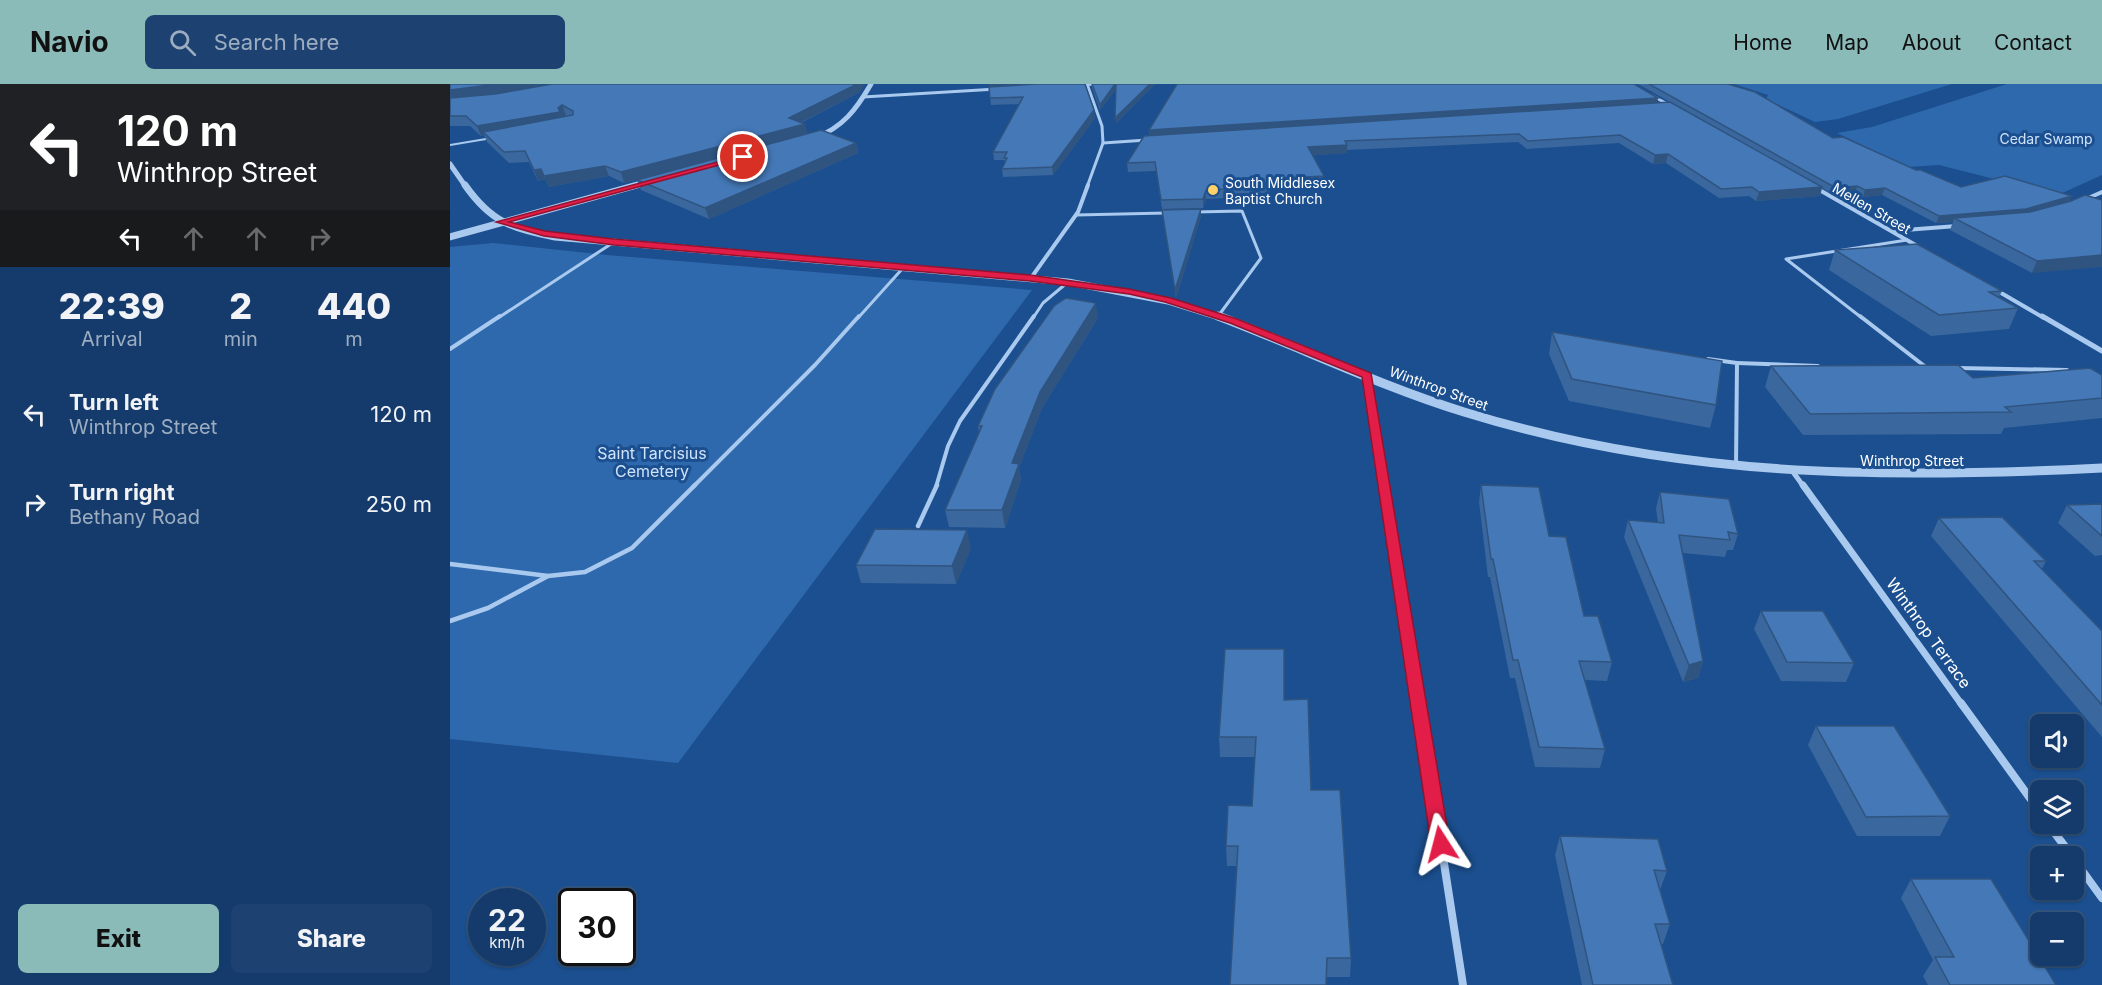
<!DOCTYPE html>
<meta charset="utf-8">
<style>
:root{--surface:#143b6b;--page:#1d4271;--text:#f1f3f6;--muted:#9dadc1;--line:#33557e;--accent:#8bbbb9}
body{margin:0;font-family:Inter,sans-serif;background:var(--page);color:var(--text);height:100vh;display:flex;flex-direction:column;font-size:22px;white-space:nowrap}
*{box-sizing:border-box;margin:0}
p{font-size:20px;color:var(--muted)}
.icon{flex:none;width:33px;height:33px;fill:none;stroke:currentColor;stroke-width:2;stroke-linecap:round;stroke-linejoin:round}
.map{position:relative;flex:1;overflow:hidden}
.side{display:flex;flex-direction:column;background:var(--surface);width:450px}
.side>*{flex:none}
.hud{background:#202124;color:#fff;overflow:hidden}
.tools{position:absolute;left:1580px;top:630px;display:grid;gap:12px}
.tools a{display:grid;place-items:center;width:54px;height:54px;border-radius:9px;background:var(--surface);box-shadow:0 2px 4px #0004,0 0 0 2px var(--line);font-size:30px}
.speed{position:absolute;left:18px;top:804px;display:flex;gap:12px;font-size:30px;font-weight:700;text-align:center}
.speed>*{display:grid;place-content:center;width:78px;height:78px;border-radius:50%;background:var(--surface);box-shadow:0 2px 4px #0004,0 0 0 2px var(--line);line-height:1}
.speed small{font-size:15px;font-weight:400}
.speed .limit{border:3px solid #111;border-radius:9px;background:#fff;color:#111}
.pin{position:absolute;display:grid;place-items:center;width:51px;height:51px;color:#fff;margin:-26px;border:3px solid #fff;border-radius:50%;box-shadow:0 2px 6px #0007}
.me{position:absolute;width:66px;margin:-33px;rotate:351deg;stroke-linejoin:round;filter:drop-shadow(0 0 4px #0008)}
.turn{display:flex;align-items:center;gap:21px;height:126px;padding:0 18px;font-size:27px}
.turn .icon{width:78px;height:78px;stroke-width:2.5}
.turn b{display:block;font-size:42px;line-height:51px}
.lanes{display:flex;align-items:center;height:57px;padding:0 18px;background:#0003;justify-content:center;gap:30px;direction:ltr}
.lanes .off{opacity:.35}
.eta{display:flex;justify-content:space-evenly;align-items:center;height:102px;text-align:center}
.eta b{font-size:36px;font-weight:800;line-height:42px}
.button{display:flex;gap:12px;margin-top:auto;padding:12px 18px}
.button a{flex:1;height:69px;border-radius:9px;background:var(--accent);color:#111;font-size:24px;font-weight:800;line-height:69px;text-align:center}
.button a+a{background:var(--page);color:var(--text)}
ul{padding:0;list-style:none}
li{display:flex;align-items:center;gap:18px;height:90px;padding:0 18px}
li div{flex:1}
li b{display:block;font-size:22px}
li em{font-style:normal}
header{display:flex;align-items:center;gap:36px;box-sizing:border-box;height:84px;padding:0 30px;background:var(--accent);color:#111}
header strong{font-size:28px}
nav{display:flex;gap:33px;margin-inline-start:auto;font-size:21px}
.search{width:420px;height:54px;background:var(--page);display:flex;align-items:center;gap:15px;box-sizing:border-box;padding:0 21px;border-radius:9px;color:var(--muted);font-size:22px}
main{display:flex;flex:1;min-height:0}
.map>svg:first-child{display:block}
.green{fill:#2e69ad}
.lines{fill:none;stroke-linecap:round;stroke-linejoin:round}
.service-far3{stroke:#a9c9ee;stroke-width:2}
.service-far2{stroke:#a9c9ee;stroke-width:3}
.service-far1{stroke:#a9c9ee;stroke-width:4}
.service{stroke:#a9c9ee;stroke-width:4.5}
.minor-far4{stroke:#a9c9ee;stroke-width:3}
.minor-far3{stroke:#a9c9ee;stroke-width:4}
.minor-far2{stroke:#a9c9ee;stroke-width:5}
.minor-far1{stroke:#a9c9ee;stroke-width:7}
.minor{stroke:#a9c9ee;stroke-width:8}
.tertiary-far2{stroke:#a9c9ee;stroke-width:5}
.tertiary-far1{stroke:#a9c9ee;stroke-width:7}
.tertiary{stroke:#a9c9ee;stroke-width:9}
.wall{fill:#3a679d}
.shaded-wall{fill:#305480}
.building{fill:#4478b7;stroke:#305480;stroke-width:1.5}
.route{fill:#e11d48;stroke:#92132f;stroke-width:1.5}
.poi-dot{fill:#ffd166;stroke:#1b4f8f;stroke-width:2}
.labels{text-anchor:middle;dominant-baseline:central;stroke-width:6;stroke-linejoin:round;paint-order:stroke}
.far-park-label{font-size:14px;fill:#cfe3fa;stroke:#1b4f8f}
.far-poi-label{font-size:14px;fill:#fff;stroke:#1b4f8f;text-anchor:start}
.far-street-label{font-size:14px;fill:#fff;stroke:#1b4f8f}
.park-label{font-size:16px;fill:#cfe3fa;stroke:#1b4f8f}
.street-label{font-size:16px;fill:#fff;stroke:#1b4f8f}
</style>
<header>
<strong>Navio</strong>
<div class="search"><svg class="icon" aria-label="search" viewBox="0 0 24 24"><circle cx="10" cy="10" r="6"/><path d="M15 15l6 6"/></svg>Search here</div>
<nav><a>Home</a><a>Map</a><a>About</a><a>Contact</a></nav>
</header>
<main>
<section class="side">
<div class="hud">
<div class="turn"><svg class="icon" aria-label="left" viewBox="0 0 24 24"><path d="M17 20v-9H6M10 6l-5 5 5 5"/></svg><div><b>120 m</b>Winthrop Street</div></div>
<div class="lanes"><svg class="icon" aria-label="left" viewBox="0 0 24 24"><path d="M17 20v-9H6M10 6l-5 5 5 5"/></svg><svg class="icon off" aria-label="ahead" viewBox="0 0 24 24"><path d="M12 20V5M6 11l6-6 6 6"/></svg><svg class="icon off" aria-label="ahead" viewBox="0 0 24 24"><path d="M12 20V5M6 11l6-6 6 6"/></svg><svg class="icon off" aria-label="right" viewBox="0 0 24 24"><path d="M7 20v-9h11M14 6l5 5-5 5"/></svg></div>
</div>
<div class="eta">
<div><b>22:39</b><p>Arrival</p></div>
<div><b>2</b><p>min</p></div>
<div><b>440</b><p>m</p></div>
</div>
<ul>
<li><svg class="icon" aria-label="left" viewBox="0 0 24 24"><path d="M17 20v-9H6M10 6l-5 5 5 5"/></svg><div><b>Turn left</b><p>Winthrop Street</p></div><em>120 m</em></li>
<li><svg class="icon" aria-label="right" viewBox="0 0 24 24"><path d="M7 20v-9h11M14 6l5 5-5 5"/></svg><div><b>Turn right</b><p>Bethany Road</p></div><em>250 m</em></li>
</ul>
<div class="button"><a>Exit</a><a>Share</a></div>
</section>
<div class="map">
<svg width="1652" height="901" viewBox="0 0 1652 901">
<rect width="100%" height="100%" fill="#1b4f8f"/>
<g class="green">
<path d="M 1284,0 L 1502,0 L 1388,35 L 1365,38 L 1316,15 L 1318,11 Z"/>
<path d="M 1557,0 L 1652,0 L 1652,91 L 1608,111 L 1489,81 L 1458,83 L 1387,49 L 1422,43 Z"/>
<path d="M 43,159 L 157,171 L 582,206 L 228,679 L 0,655 L 0,163 Z"/>
</g>
<g class="lines">
<path class="service-far3" d="M 0,61 L 42,54"/>
<g class="service-far2">
<path d="M 745,128 L 792,127 L 811,174 L 769,231"/>
<path d="M 626,131 L 716,129"/>
<path d="M 48,234 L 164,158"/>
<path d="M 408,234 L 453,184"/>
<path d="M 583,234 L 593,219 L 618,198"/>
<path d="M 1412,234 L 1336,175 L 1457,156"/>
</g>
<g class="service-far1">
<path d="M 1410,232 L 1477,284"/>
<path d="M 0,265 L 50,232"/>
<path d="M 1258,275 L 1287,279 L 1286,382"/>
<path d="M 1287,279 L 1368,282"/>
<path d="M 1508,284 L 1617,286"/>
<path d="M 243,403 L 365,281 L 409,232"/>
<path d="M 486,403 L 498,362 L 510,337 L 584,232"/>
</g>
<g class="service">
<path d="M 468,442 L 487,401"/>
<path d="M 0,480 L 98,492 L 135,488 L 182,464 L 245,401"/>
<path d="M 0,537 L 38,524 L 98,492"/>
</g>
<g class="minor-far4">
<path d="M 637,0 L 652,42 L 653,59 L 637,103"/>
<path d="M 629,1 L 644,0"/>
<path d="M 1201,11 L 1221,22"/>
<path d="M 413,13 L 547,5"/>
<path d="M 653,59 L 697,56"/>
</g>
<g class="minor-far3">
<path d="M 1366,104 L 1469,163"/>
<path d="M 1636,115 L 1652,108"/>
<path d="M 1442,147 L 1507,142"/>
<path d="M 581,194 L 628,128 L 638,101"/>
<path d="M 1546,206 L 1594,234"/>
</g>
<g class="minor-far2">
<path d="M 1592,232 L 1652,267"/>
<path d="M 917,291 L 935,403"/>
<path d="M 1343,388 L 1354,403"/>
</g>
<g class="minor-far1">
<path d="M 934,401 L 969,621"/>
<path d="M 1353,401 L 1512,621"/>
</g>
<g class="minor">
<path d="M 969,619 L 1013,901"/>
<path d="M 1511,619 L 1590,728"/>
<path d="M 1598,740 L 1622,772"/>
<path d="M 1623,774 L 1652,814"/>
</g>
<g class="tertiary-far2">
<path d="M 365,54 C 393,43 406,26 421,0"/>
<path d="M 0,80 L 16,103"/>
<path d="M 182,103 L 202,97"/>
</g>
<g class="tertiary-far1">
<path d="M 15,101 C 41,138 62,145 105,153 L 618,198 L 718,217 L 772,234"/>
<path d="M 0,153 L 187,101"/>
</g>
<path class="tertiary" d="M 768,232 C 850,263 930,302 1014,328 C 1227,394 1432,395 1652,384"/>
</g>
<g class="wall">
<path d="M 0,0 L 410,8 L 351,39 L 358,50 L 406,59 L 408,69 L 259,135 L 191,106 L 187,96 L 266,75 L 174,99 L 159,92 L 99,103 L 95,95 L 88,97 L 79,78 L 59,79 L 37,58 L 34,51 L 31,52 L 20,42 L 0,42 Z"/>
<path d="M 642,0 L 705,0 L 666,39 L 666,5 L 650,26 L 642,4 Z"/>
<path d="M 1188,0 L 1278,0 L 1383,54 L 1466,86 L 1511,103 L 1622,112 L 1582,189 L 1500,146 L 1503,138 L 1486,139 L 1432,111 L 1413,113 L 1405,109 L 1384,111 L 1372,104 L 1370,112 L 1306,117 L 1299,112 L 1269,114 L 1216,79 L 1203,80 L 1169,59 L 1077,65 L 1068,58 L 897,66 L 897,69 L 863,71 L 874,92 L 874,101 L 820,104 L 820,108 L 817,108 L 817,112 L 756,115 L 753,124 L 712,125 L 706,87 L 678,88 L 677,79 L 1220,18 Z"/>
<path d="M 539,3 L 645,34 L 603,91 L 553,93 L 552,85 L 555,79 L 554,76 L 544,76 L 543,68 L 569,20 L 541,21 Z"/>
<path d="M 712,126 L 751,132 L 726,214 L 713,133 Z"/>
<path d="M 1385,166 L 1552,207 L 1549,213 L 1568,224 L 1559,245 L 1481,252 L 1379,186 Z"/>
<path d="M 648,234 L 592,324 L 569,384 L 571,396 L 555,444 L 499,443 L 495,426 L 529,349 L 528,342 Z"/>
<path d="M 1102,248 L 1266,321 L 1260,344 L 1119,317 L 1099,270 Z"/>
<path d="M 1321,282 L 1523,294 L 1652,291 L 1652,334 L 1554,344 L 1551,350 L 1353,351 L 1315,303 Z"/>
<path d="M 1031,401 L 1099,452 L 1134,532 L 1162,578 L 1157,597 L 1135,596 L 1155,665 L 1150,684 L 1085,683 L 1065,594 L 1060,594 L 1040,493 L 1038,493 L 1029,418 Z"/>
<path d="M 1210,408 L 1288,450 L 1283,466 L 1277,466 L 1275,473 L 1233,469 L 1253,577 L 1248,594 L 1233,598 L 1174,453 L 1178,436 L 1208,439 L 1206,424 Z"/>
<path d="M 1652,420 L 1652,471 L 1645,472 L 1608,439 L 1617,421 Z"/>
<path d="M 1489,434 L 1596,477 L 1592,485 L 1652,547 L 1652,653 L 1481,452 Z"/>
<path d="M 521,464 L 506,500 L 411,499 L 406,481 Z"/>
<path d="M 1311,527 L 1404,579 L 1396,598 L 1331,597 L 1304,545 Z"/>
<path d="M 834,616 L 861,706 L 901,874 L 900,893 L 876,893 L 787,782 L 777,782 L 776,762 L 802,722 L 805,673 L 770,673 L 769,653 Z"/>
<path d="M 1366,642 L 1500,732 L 1490,752 L 1407,752 L 1358,661 Z"/>
<path d="M 1110,752 L 1217,787 L 1210,806 L 1220,840 L 1213,860 L 1211,860 L 1223,901 L 1132,901 L 1105,771 Z"/>
<path d="M 1461,795 L 1606,901 L 1478,901 L 1473,892 L 1483,876 L 1451,814 Z"/>
</g>
<g class="shaded-wall">
<path d="M 47,0 L 91,0 L 88,4 L 0,16 L 0,6 Z"/>
<path d="M 407,0 L 415,0 L 410,8 L 342,43 L 355,40 L 358,50 L 174,99 L 171,88 Z"/>
<path d="M 539,0 L 579,0 L 540,2 Z"/>
<path d="M 665,0 L 667,0 L 667,4 L 650,26 L 650,21 Z"/>
<path d="M 700,0 L 705,0 L 666,39 L 665,34 Z"/>
<path d="M 1208,14 L 1207,19 L 699,52 L 699,46 Z"/>
<path d="M 112,21 L 116,31 L 112,33 L 33,48 L 34,51 L 31,52 L 27,42 L 108,24 Z"/>
<path d="M 644,26 L 645,34 L 603,91 L 602,83 Z"/>
<path d="M 406,59 L 408,69 L 259,135 L 255,124 Z"/>
<path d="M 897,61 L 897,69 L 858,72 L 858,63 Z"/>
<path d="M 1218,70 L 1216,79 L 1203,80 L 1205,71 Z"/>
<path d="M 155,82 L 159,92 L 99,103 L 94,92 Z"/>
<path d="M 91,85 L 95,95 L 88,97 L 84,86 Z"/>
<path d="M 1407,102 L 1405,109 L 1384,111 L 1386,104 Z"/>
<path d="M 1372,103 L 1370,112 L 1306,117 L 1309,108 Z"/>
<path d="M 1435,104 L 1432,111 L 1413,113 L 1415,106 Z"/>
<path d="M 756,106 L 756,115 L 753,124 L 753,115 Z"/>
<path d="M 1622,112 L 1619,119 L 1573,132 L 1504,134 L 1503,138 L 1486,139 L 1489,132 Z"/>
<path d="M 751,125 L 751,132 L 726,214 L 725,206 Z"/>
<path d="M 1652,171 L 1652,183 L 1582,189 L 1587,177 Z"/>
<path d="M 646,219 L 648,234 L 592,324 L 569,384 L 571,396 L 555,444 L 552,426 L 562,379 L 590,308 Z"/>
<path d="M 517,446 L 521,464 L 506,500 L 502,482 Z"/>
<path d="M 1253,577 L 1248,594 L 1233,598 L 1239,581 Z"/>
</g>
<g class="building">
<path d="M 0,0 L 47,0 L 0,6 Z"/>
<path d="M 102,0 L 407,0 L 339,34 L 355,40 L 171,88 L 155,82 L 94,92 L 91,85 L 84,86 L 75,67 L 54,68 L 33,48 L 123,31 L 123,27 L 112,21 L 108,24 L 110,28 L 27,42 L 16,32 L 0,32 L 0,14 L 45,10 Z"/>
<path d="M 586,0 L 635,0 L 644,26 L 602,83 L 552,85 L 557,74 L 554,74 L 557,68 L 543,68 L 573,13 L 540,14 L 539,3 Z"/>
<path d="M 642,0 L 665,0 L 650,21 Z"/>
<path d="M 666,0 L 700,0 L 665,34 Z"/>
<path d="M 727,0 L 1184,0 L 1208,14 L 699,46 Z"/>
<path d="M 1199,0 L 1278,0 L 1305,8 L 1383,54 L 1393,53 L 1466,86 L 1471,86 L 1511,103 L 1555,92 L 1622,112 L 1576,125 L 1489,132 L 1435,104 L 1415,106 L 1407,102 L 1386,104 Z"/>
<path d="M 1220,18 L 1372,103 L 1309,108 L 1302,103 L 1271,105 L 1218,70 L 1205,71 L 1170,51 L 1078,57 L 1069,50 L 895,57 L 897,61 L 858,63 L 874,92 L 818,95 L 820,99 L 815,99 L 816,103 L 756,106 L 753,115 L 711,116 L 705,78 L 677,79 L 694,52 Z"/>
<path d="M 371,46 L 406,59 L 255,124 L 187,96 Z"/>
<path d="M 1635,111 L 1652,116 L 1652,171 L 1587,177 L 1504,134 L 1580,128 L 1621,117 Z"/>
<path d="M 751,125 L 725,206 L 712,126 Z"/>
<path d="M 1467,160 L 1552,207 L 1539,208 L 1568,224 L 1489,231 L 1385,166 Z"/>
<path d="M 616,214 L 646,219 L 590,308 L 562,379 L 569,380 L 552,426 L 495,426 L 532,342 L 528,342 L 545,305 L 604,222 Z"/>
<path d="M 1102,248 L 1272,277 L 1266,321 L 1122,295 Z"/>
<path d="M 1508,281 L 1523,294 L 1640,284 L 1652,291 L 1652,314 L 1555,323 L 1561,328 L 1360,330 L 1321,282 Z"/>
<path d="M 1031,401 L 1089,403 L 1099,452 L 1116,453 L 1134,532 L 1148,532 L 1162,578 L 1129,577 L 1155,665 L 1089,663 L 1068,576 L 1063,576 L 1043,475 L 1041,475 Z"/>
<path d="M 1210,408 L 1279,415 L 1288,450 L 1278,448 L 1280,456 L 1229,451 L 1253,577 L 1239,581 L 1178,436 L 1214,439 Z"/>
<path d="M 1652,420 L 1652,452 L 1617,421 Z"/>
<path d="M 1552,433 L 1596,477 L 1584,477 L 1652,547 L 1652,621 L 1489,434 Z"/>
<path d="M 425,445 L 517,446 L 502,482 L 406,481 Z"/>
<path d="M 1311,527 L 1373,527 L 1404,579 L 1337,578 Z"/>
<path d="M 775,565 L 834,565 L 834,616 L 858,615 L 861,706 L 890,706 L 901,874 L 877,874 L 876,901 L 780,901 L 788,762 L 776,762 L 778,721 L 802,722 L 806,653 L 769,653 Z"/>
<path d="M 1366,642 L 1444,642 L 1500,732 L 1416,733 Z"/>
<path d="M 1110,752 L 1208,755 L 1217,787 L 1204,786 L 1220,840 L 1205,840 L 1223,901 L 1143,901 Z"/>
<path d="M 1461,795 L 1541,795 L 1606,901 L 1500,901 L 1485,873 L 1504,873 Z"/>
</g>
<path class="route" d="M 293,71 L 295,74 L 59,138 L 95,147 L 164,155 L 580,191 L 679,205 L 721,214 L 787,235 L 921,289 L 1000,760 L 997,766 L 991,768 L 984,766 L 981,760 L 912,293 L 780,239 L 715,218 L 679,210 L 580,197 L 164,161 L 94,152 L 46,138 Z"/>
<circle class="poi-dot" cx="763" cy="106" r="6"/>
<g class="labels">
<g class="far-park-label">
<text x="1596" y="54">Cedar Swamp</text>
</g>
<g class="far-poi-label">
<text x="775" y="98">South Middlesex<tspan x="775" dy="16">Baptist Church</tspan></text>
</g>
<g class="far-street-label">
<text transform="translate(1422 124) rotate(30)">Mellen Street</text>
<text transform="translate(989 304) rotate(20)">Winthrop Street</text>
<text x="1462" y="376">Winthrop Street</text>
</g>
<g class="park-label">
<text x="202" y="369">Saint Tarcisius<tspan x="202" dy="18">Cemetery</tspan></text>
</g>
<g class="street-label">
<text transform="translate(1479 549) rotate(54)">Winthrop Terrace</text>
</g>
</g>
</svg>
<div class="tools">
<a><svg class="icon" aria-label="sound" viewBox="0 0 24 24"><path d="M4 9h4l5-4v14l-5-4H4zM17 9q2 3 0 6"/></svg></a>
<a><svg class="icon" aria-label="layers" viewBox="0 0 24 24"><path d="M12 4l9 5-9 5-9-5zM3 14l9 5 9-5"/></svg></a>
<a>+</a>
<a>−</a>
</div>
<div class="speed"><div>22<small>km/h</small></div><div class="limit">30</div></div>
<div class="pin" style="left:293px;top:73px;background:#d93025"><svg class="icon" aria-label="arrive" viewBox="0 0 24 24"><path d="M6 21V4h12l-3 4 3 4H6"/></svg></div>
<svg class="me" style="left:991px;top:760px" viewBox="-20 -20 40 40"><path d="M0-17L14 15 0 8-14 15z" fill="#e11d48" stroke="#fff" stroke-width="4"/></svg>
</div>
</main>
